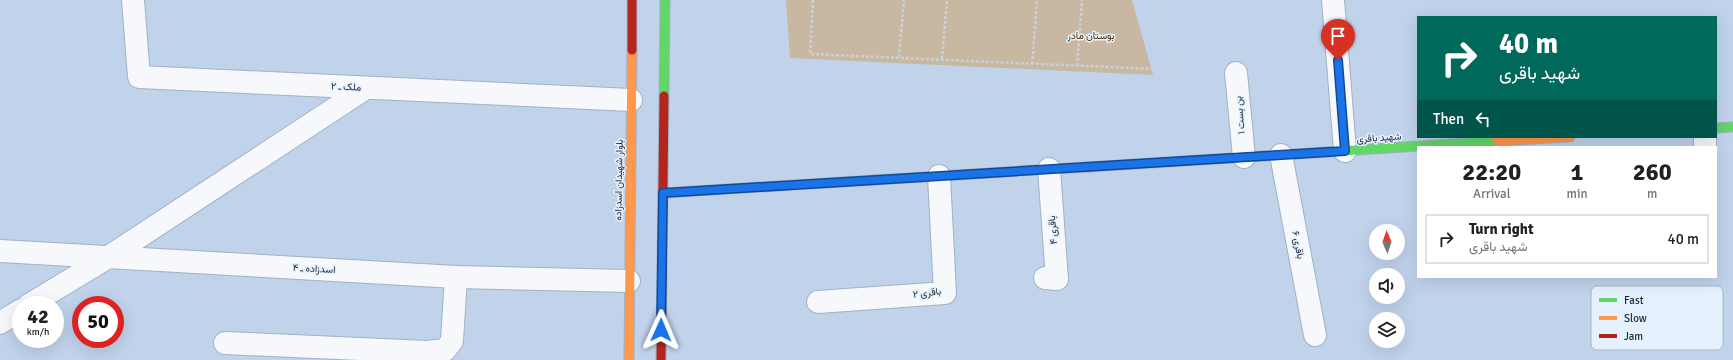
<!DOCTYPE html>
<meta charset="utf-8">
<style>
:root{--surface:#fff;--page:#f6f6f6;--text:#202124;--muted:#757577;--line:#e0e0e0}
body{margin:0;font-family:Signika,Vazirmatn,sans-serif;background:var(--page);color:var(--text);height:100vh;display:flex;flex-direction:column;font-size:15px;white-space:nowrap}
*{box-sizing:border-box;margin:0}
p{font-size:13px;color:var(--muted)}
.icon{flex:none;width:22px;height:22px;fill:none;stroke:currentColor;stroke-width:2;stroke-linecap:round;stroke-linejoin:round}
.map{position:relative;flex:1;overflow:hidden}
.panel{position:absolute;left:1417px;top:146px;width:300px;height:132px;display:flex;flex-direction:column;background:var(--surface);border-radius:0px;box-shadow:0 4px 16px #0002}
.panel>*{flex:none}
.banner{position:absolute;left:1417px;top:16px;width:300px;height:122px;border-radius:0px;box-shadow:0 4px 16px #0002;background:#00695c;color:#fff;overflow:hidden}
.needle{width:26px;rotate:358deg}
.controls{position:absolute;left:1369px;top:224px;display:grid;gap:8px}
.controls a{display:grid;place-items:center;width:36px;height:36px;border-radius:50%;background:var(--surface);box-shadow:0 4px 16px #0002;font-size:20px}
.speed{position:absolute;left:12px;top:296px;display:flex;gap:8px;font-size:20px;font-weight:700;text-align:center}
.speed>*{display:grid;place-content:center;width:52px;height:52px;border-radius:50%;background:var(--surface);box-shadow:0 4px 16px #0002;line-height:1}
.speed small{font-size:10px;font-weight:400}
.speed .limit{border:6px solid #d22;background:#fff;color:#111}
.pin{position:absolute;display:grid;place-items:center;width:34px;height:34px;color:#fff;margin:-41px -17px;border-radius:50% 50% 50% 0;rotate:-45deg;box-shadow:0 0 4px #0007}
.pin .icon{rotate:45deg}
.me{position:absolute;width:44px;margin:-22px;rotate:1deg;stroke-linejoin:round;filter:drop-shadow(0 0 3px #0008)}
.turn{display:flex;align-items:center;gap:14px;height:84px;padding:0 16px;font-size:18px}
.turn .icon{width:52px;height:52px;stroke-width:2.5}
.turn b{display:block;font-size:28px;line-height:34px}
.then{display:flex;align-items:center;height:38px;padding:0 16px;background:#0003;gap:8px;font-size:15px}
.eta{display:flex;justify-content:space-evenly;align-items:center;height:68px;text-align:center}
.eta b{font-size:24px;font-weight:800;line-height:28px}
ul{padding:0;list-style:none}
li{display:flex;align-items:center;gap:12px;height:50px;margin:0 8px 6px;padding:0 8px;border:2px solid var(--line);border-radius:0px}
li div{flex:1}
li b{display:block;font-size:15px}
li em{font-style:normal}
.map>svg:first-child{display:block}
.park{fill:#c9b8a1}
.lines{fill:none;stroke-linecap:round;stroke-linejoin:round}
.street-casing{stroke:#a2b1c3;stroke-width:24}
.fast-casing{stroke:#a2b1c3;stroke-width:11}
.slow-casing{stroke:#a2b1c3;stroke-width:11}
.jam-casing{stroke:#a2b1c3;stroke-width:11}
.path{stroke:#cbd1d8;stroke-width:2.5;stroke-dasharray:3 2;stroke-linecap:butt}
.street{stroke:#f6f8fc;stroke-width:22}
.fast{stroke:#63d668;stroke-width:9}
.slow{stroke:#ff974d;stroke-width:9}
.jam{stroke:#b3261e;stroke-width:9}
.route-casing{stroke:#114b97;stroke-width:10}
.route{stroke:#1a73e8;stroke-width:7}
.labels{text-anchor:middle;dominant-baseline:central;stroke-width:3;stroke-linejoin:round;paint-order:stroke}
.park-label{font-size:10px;fill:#492d00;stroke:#e6f1fe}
.street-label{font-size:10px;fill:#1b2939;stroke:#e6f1fe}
.key{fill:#e6f1fe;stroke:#a9b5c3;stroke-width:1}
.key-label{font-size:11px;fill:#1b2939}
</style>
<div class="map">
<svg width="1733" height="360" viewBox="0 0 1733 360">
<rect width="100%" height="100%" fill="#c0d3eb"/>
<path class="park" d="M 786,0 L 1132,0 L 1153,75 L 790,58 Z"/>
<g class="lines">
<defs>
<g id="street">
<path d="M 133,0 L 139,77 L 631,100"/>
<path d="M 1333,0 L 1345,151"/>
<path d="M 1236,73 L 1244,157"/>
<path d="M 1705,137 L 1705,147"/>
<path d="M 1281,155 L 1315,335"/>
<path d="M 0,251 L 456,277 L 629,281"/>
<path d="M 1045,278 L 1057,279 L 1049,169"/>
<path d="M 818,302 L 945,293 L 939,176"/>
<path d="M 29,305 L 110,256 L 366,88"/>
<path d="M 0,323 L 21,310"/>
<path d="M 225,343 L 427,352 L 445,350 L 452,341 L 456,277"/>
</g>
<g id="fast">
<path d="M 664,96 L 665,0"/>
<path d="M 1716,128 L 1733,127"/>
<path d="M 1264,156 L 1497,141"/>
<path d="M 663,193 L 874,180"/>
</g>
<g id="slow">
<path d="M 1497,141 L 1570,137"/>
<path d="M 874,180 L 1087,167"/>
<path d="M 629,360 L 632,50"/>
</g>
<g id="jam">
<path d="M 632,50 L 632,0"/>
<path d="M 1087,167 L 1264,156"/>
<path d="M 661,360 L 664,96"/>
</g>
</defs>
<use href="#street" class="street-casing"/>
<use href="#fast" class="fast-casing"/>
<use href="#slow" class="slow-casing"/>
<use href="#jam" class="jam-casing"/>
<g class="path">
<path d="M 813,0 L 810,54 L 1177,70 L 1150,0"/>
<path d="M 899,57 L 904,0"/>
<path d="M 942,59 L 947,0"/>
<path d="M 1032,64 L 1037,0"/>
<path d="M 1077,66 L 1082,0"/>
</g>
<use href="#street" class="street"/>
<use href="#fast" class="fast"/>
<use href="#slow" class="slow"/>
<use href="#jam" class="jam"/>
</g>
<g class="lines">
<defs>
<path id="route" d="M 661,330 L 663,193 L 1345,151 L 1338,60"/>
</defs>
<use href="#route" class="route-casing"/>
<use href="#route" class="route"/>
</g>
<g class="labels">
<g class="park-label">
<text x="1091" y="36">بوستان مادر</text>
</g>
<g class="street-label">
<text transform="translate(346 87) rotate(3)">ملک ـ ۲</text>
<text transform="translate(1240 115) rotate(-95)">بن بست ۱</text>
<text transform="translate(1379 138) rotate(-4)">شهید باقری</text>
<text transform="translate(619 180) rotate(-89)">بلوار شهیدان اسدزاده</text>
<text transform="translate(1053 230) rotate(-94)">باقری ۴</text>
<text transform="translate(1298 245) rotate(79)">باقری ۶</text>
<text transform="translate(314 269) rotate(3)">اسدزاده ـ ۴</text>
<text transform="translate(927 293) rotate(-7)">باقری ۲</text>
</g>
</g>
<rect x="1591" y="286" width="132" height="64" rx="6" class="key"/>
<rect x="1599" y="298" width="18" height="4" fill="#63d668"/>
<rect x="1599" y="316" width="18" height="4" fill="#ff974d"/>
<rect x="1599" y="334" width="18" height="4" fill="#b3261e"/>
<g class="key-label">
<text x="1624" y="304">Fast</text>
<text x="1624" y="322">Slow</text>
<text x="1624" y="340">Jam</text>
</g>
</svg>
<div class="controls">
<a><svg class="needle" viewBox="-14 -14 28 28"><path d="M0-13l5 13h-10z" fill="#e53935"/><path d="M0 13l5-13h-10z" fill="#757577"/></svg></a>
<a><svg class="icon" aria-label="sound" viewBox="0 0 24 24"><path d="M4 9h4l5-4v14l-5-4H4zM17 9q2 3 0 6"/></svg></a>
<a><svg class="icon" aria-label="layers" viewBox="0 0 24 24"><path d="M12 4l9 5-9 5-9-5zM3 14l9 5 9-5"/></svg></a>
</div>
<div class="speed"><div>42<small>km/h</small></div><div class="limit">50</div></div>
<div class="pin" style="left:1338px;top:60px;background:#d93025"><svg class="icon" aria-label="arrive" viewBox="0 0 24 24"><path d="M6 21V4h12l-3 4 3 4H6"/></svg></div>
<svg class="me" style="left:661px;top:330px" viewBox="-20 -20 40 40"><path d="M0-17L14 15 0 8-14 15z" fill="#1a73e8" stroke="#fff" stroke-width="4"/></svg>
<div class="banner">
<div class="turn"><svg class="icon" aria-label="right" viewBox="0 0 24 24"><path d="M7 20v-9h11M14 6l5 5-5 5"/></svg><div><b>40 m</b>شهید باقری</div></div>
<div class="then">Then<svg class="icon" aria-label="left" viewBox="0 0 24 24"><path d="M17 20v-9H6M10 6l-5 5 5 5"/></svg></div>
</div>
<section class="panel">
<div class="eta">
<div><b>22:20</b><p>Arrival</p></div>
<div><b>1</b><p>min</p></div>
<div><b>260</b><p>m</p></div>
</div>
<ul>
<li><svg class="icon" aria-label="right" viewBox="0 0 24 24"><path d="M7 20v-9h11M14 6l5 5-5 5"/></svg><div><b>Turn right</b><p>شهید باقری</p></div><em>40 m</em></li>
</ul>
</section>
</div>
